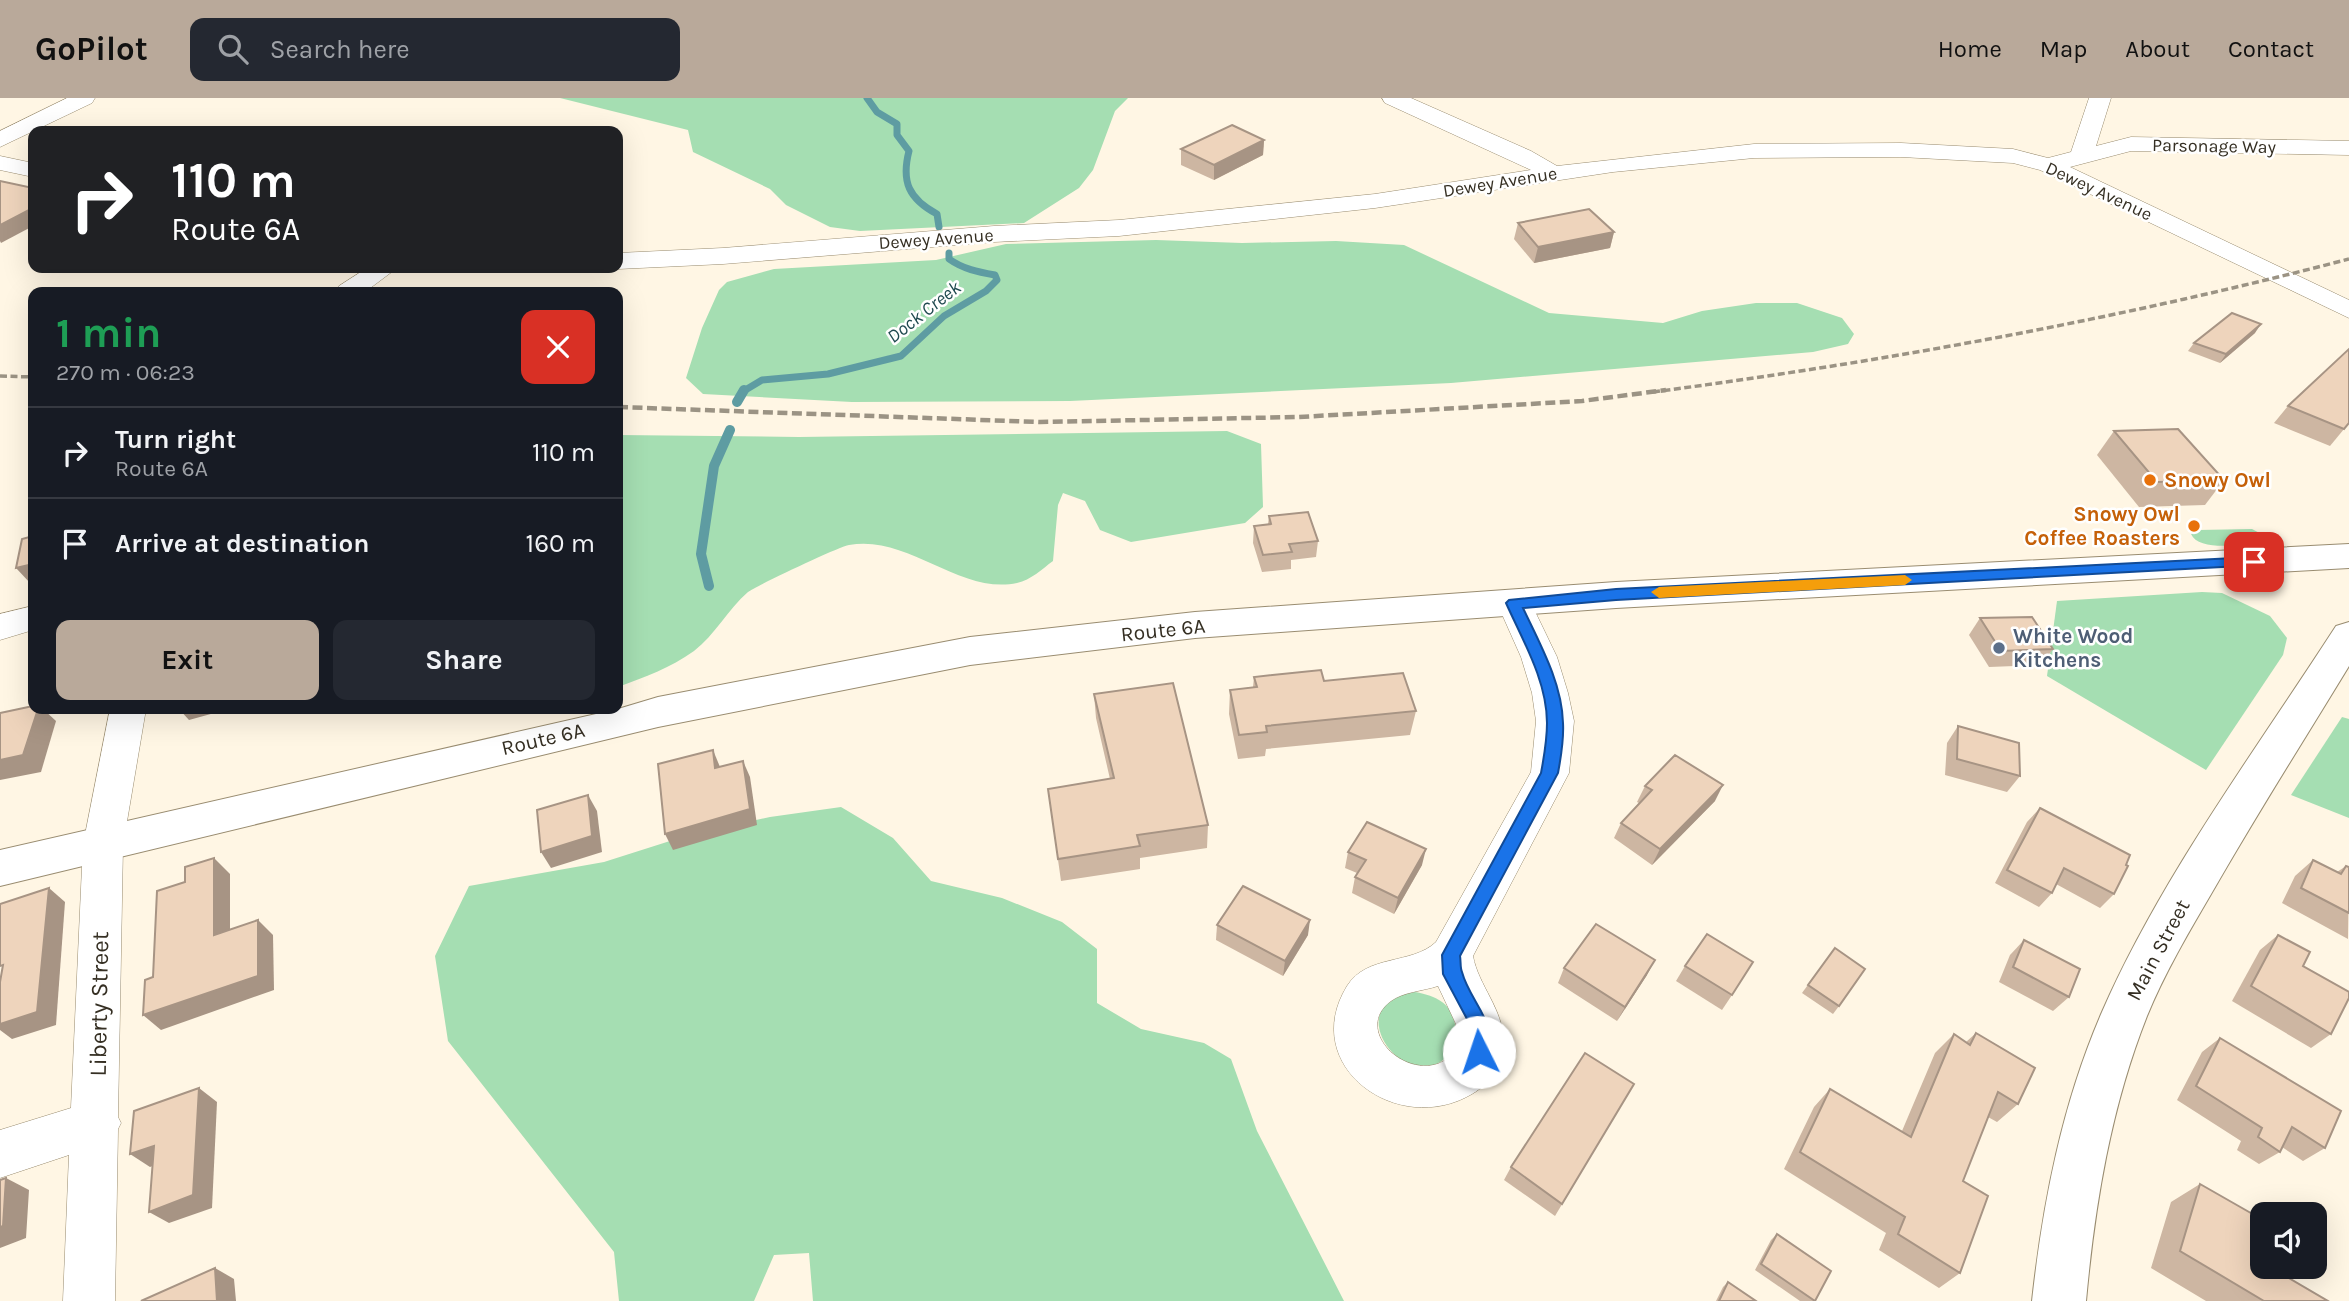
<!DOCTYPE html>
<meta charset="utf-8">
<style>
:root{--surface:#171b24;--page:#242831;--text:#f1f3f6;--muted:#9ea1a6;--line:#363941;--accent:#b9a99a}
body{margin:0;font-family:Karla,sans-serif;background:var(--page);color:var(--text);height:100vh;display:flex;flex-direction:column;font-size:26px;white-space:nowrap}
*{box-sizing:border-box;margin:0}
p{font-size:23px;color:var(--muted)}
.icon{flex:none;width:38px;height:38px;fill:none;stroke:currentColor;stroke-width:2;stroke-linecap:round;stroke-linejoin:round}
.map{position:relative;flex:1;overflow:hidden}
.drawer{position:absolute;left:28px;top:189px;width:595px;height:427px;display:flex;flex-direction:column;background:var(--surface);border-radius:14px;box-shadow:0 7px 28px #0002}
.drawer>*{flex:none}
.top-card{position:absolute;left:28px;top:28px;width:595px;height:147px;border-radius:14px;box-shadow:0 7px 28px #0002;background:#202124;color:#fff;overflow:hidden}
.controls{position:absolute;left:2250px;top:1104px;display:grid;gap:14px}
.controls a{display:grid;place-items:center;width:77px;height:77px;border-radius:14px;background:var(--surface);box-shadow:0 7px 28px #0002;font-size:35px}
.pin{position:absolute;display:grid;place-items:center;width:60px;height:60px;color:#fff;margin:-30px;border-radius:14px;box-shadow:0 4px 10px #0006}
.me{position:absolute;width:77px;margin:-38px;rotate:356deg;stroke-linejoin:round;filter:drop-shadow(0 0 5px #0008)}
.turn{display:flex;align-items:center;gap:24px;height:147px;padding:0 28px;font-size:32px}
.turn .icon{width:91px;height:91px;stroke-width:2.5}
.turn b{display:block;font-size:49px;line-height:60px}
.round{display:grid;place-items:center;flex:none;width:74px;height:74px;border-radius:14px;background:var(--page)}
.head{display:flex;align-items:center;justify-content:space-between;height:119px;padding:0 28px}
h1{font-size:42px;font-weight:700;line-height:52px;color:#1e9e55}
.action{display:flex;gap:14px;margin-top:auto;padding:14px 28px}
.action a{flex:1;height:80px;border-radius:14px;background:var(--accent);color:#111;font-size:28px;font-weight:700;line-height:80px;text-align:center}
.action a+a{background:var(--page);color:var(--text)}
ul{padding:0;list-style:none}
li{display:flex;align-items:center;gap:21px;height:91px;padding:0 28px;border-top:2px solid var(--line)}
li div{flex:1}
li b{display:block;font-size:26px}
li em{font-style:normal}
header{display:flex;align-items:center;gap:42px;box-sizing:border-box;height:98px;padding:0 35px;background:var(--accent);color:#111}
header strong{font-size:33px}
nav{display:flex;gap:38px;margin-inline-start:auto;font-size:24px}
.search{width:490px;height:63px;background:var(--page);display:flex;align-items:center;gap:18px;box-sizing:border-box;padding:0 24px;border-radius:14px;color:var(--muted);font-size:26px}
.map>svg:first-child{display:block}
.green{fill:#a5deb2}
.lines{fill:none;stroke-linecap:round;stroke-linejoin:round}
.stream-far1{stroke:#5e9ca2;stroke-width:7}
.stream{stroke:#5e9ca2;stroke-width:10}
.minor-casing{stroke:#998c70;stroke-width:1}
.secondary-casing{stroke:#998c70;stroke-width:2}
.minor{fill:#fff;fill-rule:evenodd}
.secondary{fill:#fff;fill-rule:evenodd}
.rail-far1{stroke:#9b9384;stroke-width:3.5;stroke-dasharray:7 3.5;stroke-linecap:butt}
.rail{stroke:#9b9384;stroke-width:4.5;stroke-dasharray:10 4.5;stroke-linecap:butt}
.wall{fill:#cdb6a2}
.shaded-wall{fill:#a79484}
.building{fill:#eed4bc;stroke:#a79484;stroke-width:2}
.route{fill:#1a73e8;stroke:#114b97;stroke-width:2}
.slow{fill:#f59e0b}
.food-dot{fill:#e8710a;stroke:#fff;stroke-width:2.5}
.service-dot{fill:#5c6f8a;stroke:#fff;stroke-width:2.5}
.labels{text-anchor:middle;dominant-baseline:central;stroke-width:5;stroke-linejoin:round;paint-order:stroke}
.far-street-label{font-size:18px;fill:#352f23;stroke:#fff}
.far-water-label{font-size:19px;font-style:italic;fill:#204a50;stroke:#fff}
.food-label{font-size:21px;font-weight:bold;fill:#c56008;stroke:#fff;text-anchor:start}
.street-label{font-size:21px;fill:#352f23;stroke:#fff}
.service-label{font-size:21px;font-weight:bold;fill:#4e5e75;stroke:#fff;text-anchor:start}
.near-street-label{font-size:24px;fill:#352f23;stroke:#fff}
</style>
<header>
<strong>GoPilot</strong>
<div class="search"><svg class="icon" aria-label="search" viewBox="0 0 24 24"><circle cx="10" cy="10" r="6"/><path d="M15 15l6 6"/></svg>Search here</div>
<nav><a>Home</a><a>Map</a><a>About</a><a>Contact</a></nav>
</header>
<div class="map">
<svg width="2349" height="1203" viewBox="0 0 2349 1203">
<rect width="100%" height="100%" fill="#fff6e4"/>
<g class="green">
<path d="M 560,0 L 1128,0 L 1115,13 L 1093,72 L 1079,90 L 1024,125 L 860,133 L 830,129 L 786,107 L 770,91 L 693,54 L 688,32 Z"/>
<path d="M 1156,142 L 1242,145 L 1336,143 L 1404,147 L 1549,215 L 1663,225 L 1702,213 L 1756,205 L 1797,205 L 1842,220 L 1854,236 L 1848,246 L 1813,254 L 1451,285 L 1070,303 L 852,304 L 703,296 L 686,280 L 702,230 L 719,192 L 727,184 L 774,171 L 936,162 L 1006,146 Z"/>
<path d="M 1227,333 L 1261,346 L 1263,409 L 1245,425 L 1131,444 L 1100,432 L 1085,403 L 1063,395 L 1058,407 L 1053,463 C 1042,471 1031,482 1017,485 C 960,497 908,436 849,447 C 838,449 756,488 748,494 C 728,511 715,537 694,553 C 670,570 645,579 618,589 L 618,337 L 799,339 Z"/>
<path d="M 2252,431 L 2267,439 L 2267,443 C 2249,446 2199,455 2191,436 L 2198,432 Z"/>
<path d="M 2202,494 L 2222,495 L 2270,518 L 2287,540 L 2283,557 L 2206,672 L 2047,578 L 2057,503 Z"/>
<path d="M 2342,619 L 2349,621 L 2349,720 L 2291,697 Z"/>
<path d="M 841,709 L 893,740 L 931,783 L 1002,800 L 1062,824 L 1097,851 L 1097,905 L 1141,931 L 1204,945 L 1231,961 L 1257,1033 L 1344,1203 L 813,1203 L 809,1155 L 774,1157 L 754,1203 L 619,1203 L 614,1154 L 448,943 L 435,858 L 469,788 L 604,764 L 692,736 L 770,719 Z"/>
<path d="M 1415,894 C 1449,900 1456,914 1457,946 C 1415,1016 1330,904 1415,894 Z"/>
</g>
<g class="lines">
<g class="stream-far1">
<path d="M 867,0 L 877,14 L 897,26 L 897,37 L 909,53 C 901,84 909,101 937,116 L 939,129"/>
<path d="M 742,294 L 762,282 L 828,276 L 901,258 L 944,218 L 986,193 L 997,182 L 995,177 C 978,174 963,171 949,161 L 949,155"/>
</g>
<g class="stream">
<path d="M 737,304 L 744,292"/>
<path d="M 709,488 L 701,456 L 714,368 L 730,332"/>
</g>
<defs>
<g id="minor">
<path d="M 67,0 L 95,0 L 92,5 L 0,49 L 0,33 Z"/>
<path d="M 1382,0 L 1411,0 L 1531,53 L 1557,68 L 1754,46 L 1901,45 L 2013,51 L 2048,60 L 2071,54 L 2089,0 L 2111,0 L 2096,48 L 2131,39 L 2349,43 L 2349,57 L 2131,53 L 2070,69 L 2349,202 L 2349,220 L 2040,72 L 2013,65 L 1901,59 L 1754,60 L 1613,74 L 1375,110 L 1119,138 L 994,144 L 723,166 L 618,171 L 614,170 L 618,170 L 618,155 L 723,150 L 994,128 L 1119,122 L 1375,96 L 1531,72 L 1385,5 Z"/>
<path d="M 0,58 L 33,65 L 33,79 L 0,72 Z"/>
<path d="M 367,170 L 397,170 L 365,194 L 335,194 L 339,188 Z"/>
<path d="M 1514,493 L 1526,496 L 1531,505 L 1557,559 L 1568,595 L 1574,623 L 1569,675 L 1473,858 C 1478,887 1504,912 1503,943 C 1502,964 1490,986 1472,996 C 1398,1040 1298,968 1347,888 C 1367,856 1412,867 1436,844 L 1531,674 L 1536,623 L 1532,595 L 1521,559 L 1497,505 L 1502,496 ZM 1438,888 L 1456,926 L 1456,953 C 1420,996 1347,935 1391,903 C 1403,894 1423,893 1438,888 Z"/>
<path d="M 33,508 L 33,532 L 0,542 L 0,516 Z"/>
<path d="M 110,611 L 146,611 L 123,747 L 118,1019 L 121,1025 L 118,1031 L 115,1203 L 63,1203 L 69,1057 L 0,1080 L 0,1032 L 71,1010 L 83,747 Z"/>
</g>
<g id="secondary">
<path d="M 2349,446 L 2349,470 L 1616,510 L 1195,540 L 970,567 L 658,629 L 0,788 L 0,752 L 618,611 L 658,599 L 970,539 L 1195,514 L 1616,484 Z"/>
<path d="M 2349,524 L 2349,568 C 2304,642 2257,716 2214,791 C 2190,832 2165,874 2147,918 C 2111,1009 2095,1105 2086,1203 L 2032,1203 C 2043,1104 2062,1006 2102,914 C 2161,779 2256,652 2336,528 Z"/>
</g>
</defs>
<use href="#minor" class="minor-casing"/>
<use href="#secondary" class="secondary-casing"/>
<use href="#minor" class="minor"/>
<use href="#secondary" class="secondary"/>
<g class="rail-far1">
<path d="M 0,278 L 33,279"/>
<path d="M 1653,294 C 1888,263 2120,221 2349,161"/>
</g>
<path class="rail" d="M 618,309 L 1040,324 L 1299,319 L 1582,303 L 1666,292"/>
</g>
<g class="wall">
<path d="M 1264,42 L 1263,57 L 1214,82 L 1181,67 L 1181,51 Z"/>
<path d="M 1518,125 L 1614,134 L 1610,150 L 1534,165 L 1514,141 Z"/>
<path d="M 172,170 L 192,170 L 187,173 Z"/>
<path d="M 2255,235 L 2220,265 L 2188,253 L 2194,245 Z"/>
<path d="M 2288,308 L 2349,325 L 2330,348 L 2274,325 Z"/>
<path d="M 2114,333 L 2224,382 L 2205,407 L 2139,409 L 2097,357 Z"/>
<path d="M 1269,418 L 1318,443 L 1316,459 L 1291,462 L 1291,471 L 1262,474 L 1253,445 L 1254,428 L 1268,426 Z"/>
<path d="M 1980,520 L 2053,551 L 2041,567 L 1989,569 L 1969,537 Z"/>
<path d="M 1254,579 L 1324,583 L 1416,613 L 1410,637 L 1266,651 L 1265,658 L 1238,661 L 1229,616 L 1230,592 L 1253,589 Z"/>
<path d="M 1094,596 L 1208,727 L 1207,750 L 1140,760 L 1140,771 L 1061,783 L 1048,691 L 1110,681 L 1096,620 Z"/>
<path d="M 1958,628 L 2020,678 L 2007,694 L 1945,677 L 1947,645 Z"/>
<path d="M 1645,688 L 1715,703 L 1652,767 L 1614,740 L 1621,725 L 1639,705 L 1637,704 Z"/>
<path d="M 2040,710 L 2114,796 L 2100,810 L 2056,786 L 2052,795 L 2039,809 L 1995,785 L 2027,724 Z"/>
<path d="M 1348,754 L 1422,767 L 1394,816 L 1352,795 L 1355,779 L 1357,775 L 1345,770 Z"/>
<path d="M 2313,762 L 2337,774 L 2346,768 L 2349,769 L 2348,841 L 2282,805 L 2295,778 Z"/>
<path d="M 1217,827 L 1308,837 L 1283,878 L 1216,842 Z"/>
<path d="M 2278,837 L 2303,868 L 2331,936 L 2311,950 L 2232,903 L 2260,852 Z"/>
<path d="M 2024,842 L 2069,899 L 2053,913 L 1999,884 L 2010,857 Z"/>
<path d="M 1835,850 L 1839,908 L 1833,916 L 1802,895 Z"/>
<path d="M 1685,868 L 1732,897 L 1722,912 L 1676,883 Z"/>
<path d="M 1564,870 L 1647,877 L 1617,923 L 1558,885 Z"/>
<path d="M 1976,935 L 2018,1006 L 1997,1024 L 1988,1019 L 1963,1083 L 1960,1175 L 1939,1190 L 1879,1152 L 1886,1135 L 1784,1071 L 1814,1009 L 1830,991 L 1902,1033 L 1935,955 L 1954,936 L 1966,944 Z"/>
<path d="M 2220,940 L 2325,1050 L 2303,1063 L 2282,1049 L 2280,1054 L 2259,1066 L 2237,1052 L 2241,1043 L 2177,1002 L 2202,954 Z"/>
<path d="M 1634,986 L 1555,1118 L 1504,1082 L 1511,1069 Z"/>
<path d="M 2200,1086 L 2256,1161 L 2328,1203 L 2206,1203 L 2151,1170 L 2171,1104 Z"/>
<path d="M 1777,1136 L 1815,1203 L 1800,1203 L 1755,1172 L 1771,1142 Z"/>
<path d="M 1728,1184 L 1756,1203 L 1716,1203 L 1723,1189 Z"/>
</g>
<g class="shaded-wall">
<path d="M 1264,42 L 1263,57 L 1214,82 L 1214,67 Z"/>
<path d="M 33,110 L 33,128 L 1,145 L 0,143 L 0,127 Z"/>
<path d="M 1614,134 L 1610,150 L 1534,165 L 1538,149 Z"/>
<path d="M 2261,226 L 2255,235 L 2220,265 L 2226,256 Z"/>
<path d="M 33,466 L 33,486 L 31,486 L 16,470 Z"/>
<path d="M 38,611 L 43,611 L 56,623 L 41,674 L 0,682 L 0,662 Z"/>
<path d="M 179,611 L 229,611 L 189,622 Z"/>
<path d="M 713,652 L 720,669 L 715,670 Z"/>
<path d="M 743,663 L 750,679 L 757,727 L 673,752 L 665,736 Z"/>
<path d="M 1723,687 L 1715,703 L 1652,767 L 1660,751 Z"/>
<path d="M 588,697 L 597,713 L 602,754 L 551,770 L 541,754 Z"/>
<path d="M 1426,751 L 1422,767 L 1394,816 L 1398,800 Z"/>
<path d="M 214,760 L 230,776 L 230,852 L 214,837 Z"/>
<path d="M 49,790 L 65,804 L 56,927 L 12,941 L 0,932 L 0,926 Z"/>
<path d="M 258,822 L 273,837 L 274,892 L 161,932 L 143,917 Z"/>
<path d="M 1310,822 L 1308,837 L 1283,878 L 1285,863 Z"/>
<path d="M 1655,862 L 1647,877 L 1617,923 L 1625,909 Z"/>
<path d="M 199,990 L 217,1004 L 212,1110 L 169,1125 L 149,1114 Z"/>
<path d="M 154,1048 L 173,1060 L 150,1069 L 130,1056 Z"/>
<path d="M 6,1080 L 29,1092 L 26,1140 L 0,1150 L 0,1129 Z"/>
<path d="M 215,1170 L 234,1181 L 236,1203 L 217,1203 Z"/>
</g>
<g class="building">
<path d="M 1232,27 L 1264,42 L 1214,67 L 1181,51 Z"/>
<path d="M 0,83 L 33,90 L 33,110 L 0,127 Z"/>
<path d="M 1589,111 L 1614,134 L 1538,149 L 1518,125 Z"/>
<path d="M 2232,215 L 2261,226 L 2226,256 L 2194,245 Z"/>
<path d="M 2349,251 L 2349,325 L 2344,331 L 2288,308 Z"/>
<path d="M 2178,331 L 2224,382 L 2157,384 L 2114,333 Z"/>
<path d="M 1308,414 L 1318,443 L 1289,446 L 1292,454 L 1263,457 L 1254,428 L 1271,426 L 1269,418 Z"/>
<path d="M 33,438 L 33,466 L 16,470 L 22,441 Z"/>
<path d="M 2032,519 L 2053,551 L 2001,553 L 1980,520 Z"/>
<path d="M 1321,572 L 1324,583 L 1403,575 L 1416,613 L 1266,628 L 1267,634 L 1239,637 L 1230,592 L 1257,589 L 1254,579 Z"/>
<path d="M 1173,585 L 1208,727 L 1137,737 L 1140,748 L 1058,761 L 1048,691 L 1114,680 L 1094,596 Z"/>
<path d="M 33,608 L 33,611 L 38,611 L 23,657 L 0,662 L 0,615 Z"/>
<path d="M 1958,628 L 2019,645 L 2020,678 L 1957,661 Z"/>
<path d="M 713,652 L 715,670 L 743,663 L 750,711 L 665,736 L 658,666 Z"/>
<path d="M 1675,657 L 1723,687 L 1660,751 L 1621,725 L 1652,692 L 1645,688 Z"/>
<path d="M 588,697 L 592,738 L 541,754 L 537,712 Z"/>
<path d="M 2040,710 L 2130,757 L 2126,767 L 2128,768 L 2114,796 L 2064,770 L 2052,795 L 2007,772 Z"/>
<path d="M 1367,724 L 1426,751 L 1398,800 L 1355,779 L 1366,762 L 1348,754 Z"/>
<path d="M 214,760 L 214,837 L 258,822 L 258,878 L 143,917 L 145,882 L 153,879 L 157,793 L 185,784 L 185,769 Z"/>
<path d="M 2313,762 L 2341,776 L 2346,768 L 2349,769 L 2349,815 L 2301,790 Z"/>
<path d="M 1243,788 L 1310,822 L 1285,863 L 1217,827 Z"/>
<path d="M 49,790 L 37,914 L 0,926 L 0,884 L 3,867 L 0,868 L 0,806 Z"/>
<path d="M 1596,826 L 1655,862 L 1625,909 L 1564,870 Z"/>
<path d="M 1707,836 L 1753,864 L 1732,897 L 1685,868 Z"/>
<path d="M 2278,837 L 2310,854 L 2303,868 L 2349,894 L 2349,900 L 2331,936 L 2251,888 Z"/>
<path d="M 2024,842 L 2080,871 L 2069,899 L 2013,869 Z"/>
<path d="M 1835,850 L 1865,871 L 1839,908 L 1808,887 Z"/>
<path d="M 1976,935 L 2035,970 L 2018,1006 L 1998,994 L 1963,1083 L 1988,1098 L 1960,1175 L 1898,1136 L 1905,1119 L 1800,1054 L 1830,991 L 1911,1039 L 1954,936 L 1970,947 Z"/>
<path d="M 2220,940 L 2341,1013 L 2325,1050 L 2292,1029 L 2280,1054 L 2258,1039 L 2262,1030 L 2196,988 Z"/>
<path d="M 1585,955 L 1634,986 L 1562,1106 L 1511,1069 Z"/>
<path d="M 199,990 L 193,1097 L 149,1114 L 154,1048 L 130,1056 L 134,1013 Z"/>
<path d="M 6,1080 L 3,1128 L 0,1129 L 0,1082 Z"/>
<path d="M 2200,1086 L 2263,1122 L 2263,1135 L 2256,1161 L 2263,1165 L 2263,1169 L 2270,1169 L 2328,1203 L 2264,1203 L 2180,1153 Z"/>
<path d="M 1777,1136 L 1831,1173 L 1815,1203 L 1761,1166 Z"/>
<path d="M 215,1170 L 217,1203 L 141,1203 Z"/>
<path d="M 1728,1184 L 1756,1203 L 1719,1203 Z"/>
</g>
<path class="route" d="M 2254,459 L 2261,464 L 2259,467 L 1616,502 L 1523,510 C 1540,546 1562,585 1563,625 C 1564,642 1561,659 1558,675 L 1460,858 C 1461,863 1460,870 1462,874 C 1470,905 1501,926 1486,961 L 1479,964 L 1472,961 L 1467,921 L 1443,876 L 1442,857 L 1541,675 C 1544,659 1547,642 1547,625 C 1547,583 1523,543 1506,505 L 1509,502 L 1616,491 Z"/>
<path class="slow" d="M 1905,477 L 1912,482 L 1905,487 L 1659,500 L 1651,494 L 1659,489 Z"/>
<g class="food-dot">
<circle cx="2150" cy="382" r="7"/>
<circle cx="2194" cy="428" r="7"/>
</g>
<circle class="service-dot" cx="1999" cy="550" r="7"/>
<g class="labels">
<g class="far-street-label">
<text transform="translate(2214 48) rotate(1)">Parsonage Way</text>
<text transform="translate(1500 84) rotate(-9)">Dewey Avenue</text>
<text transform="translate(2099 93) rotate(25)">Dewey Avenue</text>
<text transform="translate(936 141) rotate(-4)">Dewey Avenue</text>
</g>
<g class="far-water-label">
<text transform="translate(924 214) rotate(-38)">Dock Creek</text>
</g>
<g class="food-label">
<text x="2164" y="382">Snowy Owl</text>
<text x="2180" y="416" text-anchor="end">Snowy Owl<tspan x="2180" dy="24">Coffee Roasters</tspan></text>
</g>
<g class="street-label">
<text transform="translate(1163 532) rotate(-6)">Route 6A</text>
<text transform="translate(543 641) rotate(-13)">Route 6A</text>
<text transform="translate(2158 852) rotate(-62)">Main Street</text>
</g>
<g class="service-label">
<text x="2013" y="538">White Wood<tspan x="2013" dy="24">Kitchens</tspan></text>
</g>
<g class="near-street-label">
<text transform="translate(99 906) rotate(-89)">Liberty Street</text>
</g>
</g>
</svg>
<div class="controls">
<a><svg class="icon" aria-label="sound" viewBox="0 0 24 24"><path d="M4 9h4l5-4v14l-5-4H4zM17 9q2 3 0 6"/></svg></a>
</div>
<div class="pin" style="left:2254px;top:464px;background:#d93025"><svg class="icon" aria-label="arrive" viewBox="0 0 24 24"><path d="M6 21V4h12l-3 4 3 4H6"/></svg></div>
<svg class="me" style="left:1479px;top:954px" viewBox="-20 -20 40 40"><circle r="19" fill="#fff"/><path d="M0-13L10 11 0 6-10 11z" fill="#1a73e8"/></svg>
<div class="top-card">
<div class="turn"><svg class="icon" aria-label="right" viewBox="0 0 24 24"><path d="M7 20v-9h11M14 6l5 5-5 5"/></svg><div><b>110 m</b>Route 6A</div></div>
</div>
<section class="drawer">
<div class="head"><div><h1>1 min</h1><p>270 m · 06:23</p></div><a class="round" style="background:#d93025;color:#fff"><svg class="icon" aria-label="close" viewBox="0 0 24 24"><path d="M6 6l12 12M18 6L6 18"/></svg></a></div>
<ul>
<li><svg class="icon" aria-label="right" viewBox="0 0 24 24"><path d="M7 20v-9h11M14 6l5 5-5 5"/></svg><div><b>Turn right</b><p>Route 6A</p></div><em>110 m</em></li>
<li><svg class="icon" aria-label="arrive" viewBox="0 0 24 24"><path d="M6 21V4h12l-3 4 3 4H6"/></svg><div><b>Arrive at destination</b></div><em>160 m</em></li>
</ul>
<div class="action"><a>Exit</a><a>Share</a></div>
</section>
</div>
